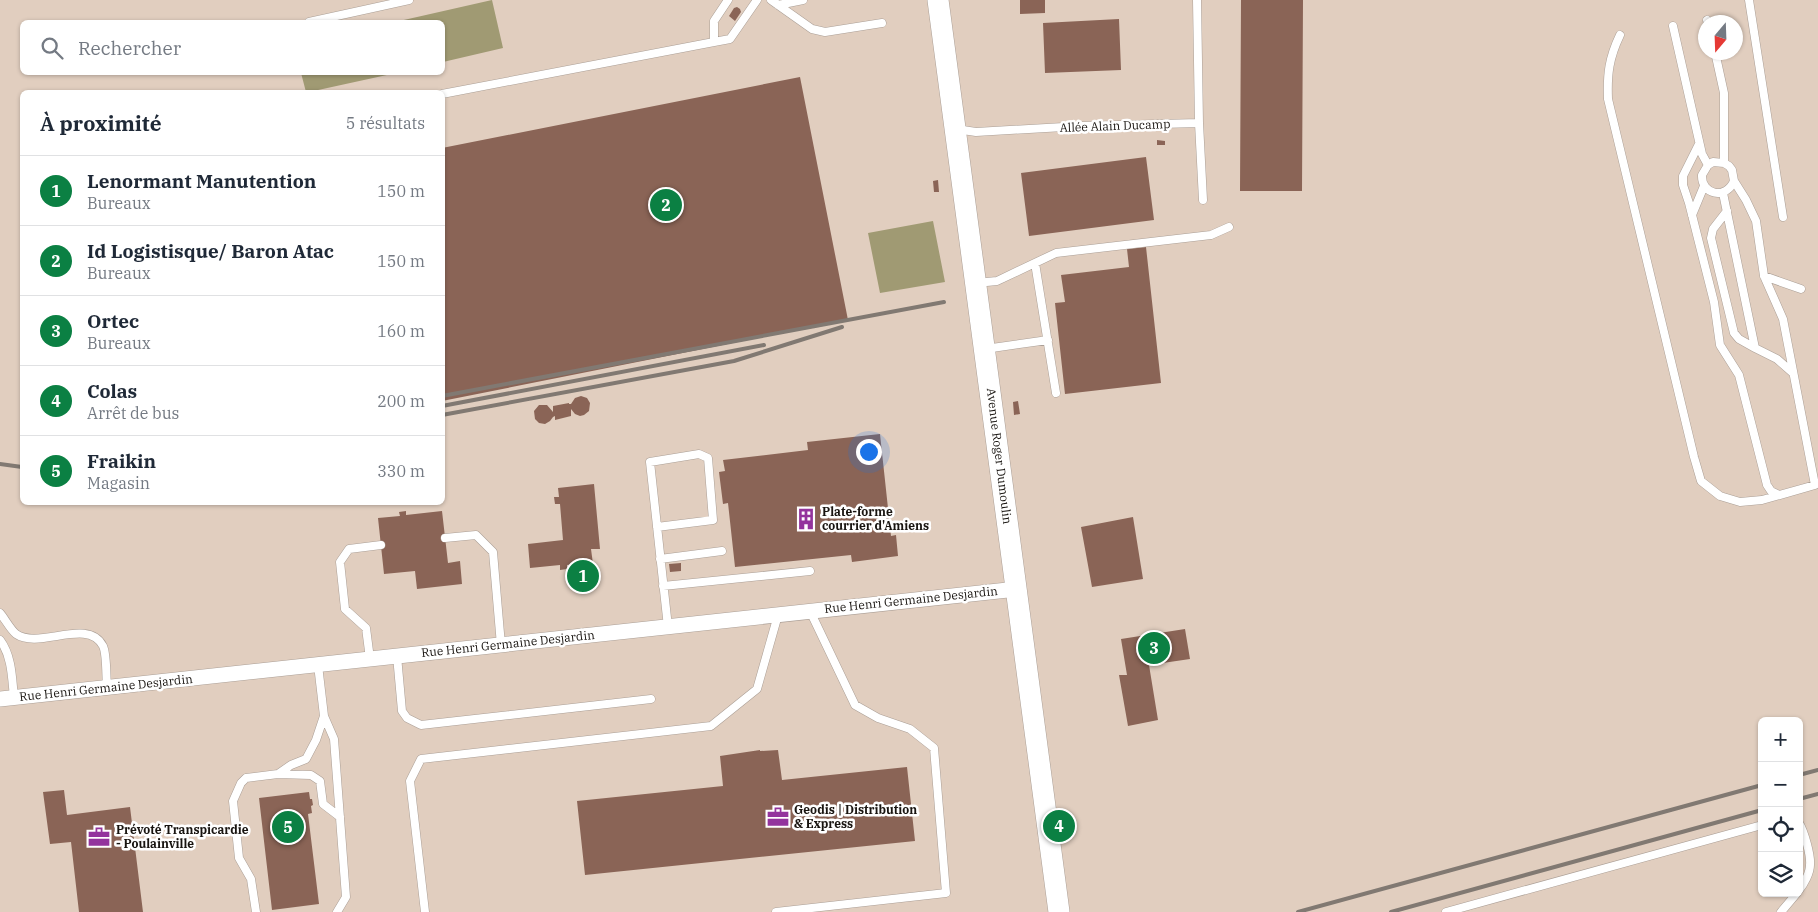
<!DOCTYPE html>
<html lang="fr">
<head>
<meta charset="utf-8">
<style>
  body { margin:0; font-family:"IBM Plex Serif",serif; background:#f6f6f7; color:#1f2937 }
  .controls { position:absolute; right:15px; bottom:15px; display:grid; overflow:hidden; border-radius:8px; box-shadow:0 1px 4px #0004 }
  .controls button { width:45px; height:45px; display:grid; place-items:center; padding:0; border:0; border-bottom:1px solid #e0e1e3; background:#fff; color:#1f2937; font:25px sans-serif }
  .compass { position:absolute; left:1698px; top:15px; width:45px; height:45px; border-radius:50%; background:#fff; box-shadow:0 1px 4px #0004; rotate:199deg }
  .you { position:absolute; left:868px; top:451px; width:18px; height:18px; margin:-12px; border:4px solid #fff; border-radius:50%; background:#1a73e8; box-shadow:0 0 0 8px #1a73e833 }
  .badge { display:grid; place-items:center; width:32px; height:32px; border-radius:50%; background:#0b8043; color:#fff; font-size:16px; font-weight:700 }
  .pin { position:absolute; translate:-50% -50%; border:2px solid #fff; box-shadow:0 1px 5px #0006 }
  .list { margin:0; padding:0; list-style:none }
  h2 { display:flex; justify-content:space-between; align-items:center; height:65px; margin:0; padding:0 20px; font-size:21px }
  h2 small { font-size:16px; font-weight:400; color:#747a83 }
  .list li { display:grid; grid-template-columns:32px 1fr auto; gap:15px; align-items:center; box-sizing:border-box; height:70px; padding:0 20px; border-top:1px solid #e0e1e3 }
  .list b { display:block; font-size:19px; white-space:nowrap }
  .list p { margin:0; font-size:16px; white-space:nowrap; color:#747a83 }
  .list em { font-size:16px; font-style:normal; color:#747a83 }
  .icon { flex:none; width:28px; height:28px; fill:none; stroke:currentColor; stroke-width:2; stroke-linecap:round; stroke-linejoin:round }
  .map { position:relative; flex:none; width:1818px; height:912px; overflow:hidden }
  .search { position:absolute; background:#fff; box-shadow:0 1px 4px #0004; left:20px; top:20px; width:425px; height:55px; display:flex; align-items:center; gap:12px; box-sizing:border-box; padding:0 18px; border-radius:8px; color:#747a83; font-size:19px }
  .panel { position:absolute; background:#fff; box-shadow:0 1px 4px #0004; left:20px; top:90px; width:425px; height:415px; border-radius:8px }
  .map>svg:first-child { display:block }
</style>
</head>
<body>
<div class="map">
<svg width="1818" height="912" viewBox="0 0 1818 912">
  <rect width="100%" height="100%" fill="#e8dcd2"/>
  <path fill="#e1cebf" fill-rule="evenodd" d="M 0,0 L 1818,0 L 1818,912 L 0,912 ZM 22,22 L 442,22 L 442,72 L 22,72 ZM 1706,22 L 1736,22 L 1736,52 L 1706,52 ZM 22,92 L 442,92 L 442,502 L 22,502 ZM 1762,721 L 1799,721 L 1799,893 L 1762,893 Z"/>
  <path fill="#a09a73" d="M 492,0 L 503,48 L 443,62 L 442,22 L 395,22 Z
    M 301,73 L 301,72 L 396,73 L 309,92 L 306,92 Z
    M 933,221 L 945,282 L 880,293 L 868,233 Z"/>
  <path fill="#8a6456" d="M 1020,0 L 1045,0 L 1045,13 L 1020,14 Z
    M 1241,0 L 1303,0 L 1302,191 L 1240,191 Z
    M 737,7 L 740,9 L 741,12 L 735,21 L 729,16 L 734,8 Z
    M 1119,19 L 1121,70 L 1045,73 L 1043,23 Z
    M 800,77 L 848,320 L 442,401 L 442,148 Z
    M 1157,140 L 1165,141 L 1165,145 L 1157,145 Z
    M 1146,157 L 1154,220 L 1029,236 L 1021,173 Z
    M 938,180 L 939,192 L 934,192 L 933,181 Z
    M 1146,247 L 1161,383 L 1065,394 L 1055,303 L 1065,302 L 1061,275 L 1129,267 L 1127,249 Z
    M 581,396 L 587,398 L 590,403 L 589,411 L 584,415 L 580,416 L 575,414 L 571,409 L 571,416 L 555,420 L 555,416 L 553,417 L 550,421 L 545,424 L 539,423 L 535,419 L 534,411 L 539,405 L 547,405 L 553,412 L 553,406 L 569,403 L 569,404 L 571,404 L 575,398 Z
    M 1018,401 L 1020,414 L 1014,415 L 1013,402 Z
    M 880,434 L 891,536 L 896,535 L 898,556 L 852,562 L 851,555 L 735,567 L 728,503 L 723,504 L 719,472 L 725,471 L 723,460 L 808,450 L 807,442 Z
    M 594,484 L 600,549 L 591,549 L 593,564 L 573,566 L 573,564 L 567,565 L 567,569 L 560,570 L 560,565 L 530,568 L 528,544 L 563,540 L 560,504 L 555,504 L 554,497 L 559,497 L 558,488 Z
    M 406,511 L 406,515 L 442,511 L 448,563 L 460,561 L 462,584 L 417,589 L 415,571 L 384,574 L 378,518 L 400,516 L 399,512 Z
    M 1133,517 L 1143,579 L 1092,587 L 1081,527 Z
    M 681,563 L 681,571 L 670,572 L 669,564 Z
    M 1185,629 L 1190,659 L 1149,665 L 1158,720 L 1128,726 L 1119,675 L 1127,675 L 1121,639 Z
    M 760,750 L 760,751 L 778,750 L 782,780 L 907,767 L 915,841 L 585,875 L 577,801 L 723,786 L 720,756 Z
    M 64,790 L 67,815 L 130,807 L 143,912 L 79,912 L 71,842 L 50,844 L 43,792 Z
    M 309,792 L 310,799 L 312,799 L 313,805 L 311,806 L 312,813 L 308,814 L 319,904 L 272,910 L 259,798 Z"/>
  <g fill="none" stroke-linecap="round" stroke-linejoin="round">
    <g stroke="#ab9f96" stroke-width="9">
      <path id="service" d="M 728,0 L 714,21 L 714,42 L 730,39 L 757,0
        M 771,0 L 812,29 L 825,32 L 882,23
        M 1197,0 L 1199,123
        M 1749,0 L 1783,217
        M 778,5 L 803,0
        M 1707,20 L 1708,22
        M 309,22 L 409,0
        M 1673,26 L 1702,154 L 1708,165
        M 1620,35 C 1609,58 1607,74 1608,99 L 1694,457 L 1701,481 L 1720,496 L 1740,502 L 1762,500 L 1815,485 L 1783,319 L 1764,276 L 1756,221 L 1746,200 L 1734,181 L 1732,170 L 1729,166 L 1724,163 L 1713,162 L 1708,165 L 1702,175 C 1701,195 1726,200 1734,181
        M 1715,52 L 1724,93 L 1724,163
        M 442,94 L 714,42
        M 956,129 L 976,132 L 1081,126 L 1199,123 L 1203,200
        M 1699,144 L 1683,176 L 1683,185 L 1689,203 L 1714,302 L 1720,345 L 1739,375 L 1767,485 L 1771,491 L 1779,495
        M 1723,193 L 1755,348 L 1777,359 L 1793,373
        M 1727,211 L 1713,229 L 1711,238 L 1734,333 L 1739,339 L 1755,348
        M 1692,215 L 1704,186
        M 1035,263 L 1056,393
        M 1764,276 L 1801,289
        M 976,283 L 997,281 L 1056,253 L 1211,235 L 1229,227
        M 985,349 L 1048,340
        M 657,527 L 713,520 L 708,458 L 699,454 L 650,462 L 668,627
        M 445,538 L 476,535 L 493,552 L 501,645
        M 660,559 L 722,551
        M 663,586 L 810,571
        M 0,613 C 5,619 10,629 16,634 C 39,650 88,617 103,646 C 107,654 106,677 107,687
        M 0,640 C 12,656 12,678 14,698
        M 397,656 L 402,711 L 407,718 L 421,725 L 651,699
        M 370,659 L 366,628 L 345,609 L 340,562 L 349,549 L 381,545
        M 318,665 L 324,716 L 334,739 L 346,897 L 337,912
        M 278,774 L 311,775 L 320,781 L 323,804 L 340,817
        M 1799,823 C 1804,831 1811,855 1810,865 C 1810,873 1804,884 1799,890
        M 256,912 L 251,879 L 239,858 L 233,801 L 241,783 L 246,778 L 278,774 L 291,765 L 306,759 L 316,740 L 324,716
        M 425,912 L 410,781 L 421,759 L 711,726 L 757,689 L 778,615
        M 776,912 L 946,893 L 934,748 L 910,729 L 878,718 L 855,705 L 810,611
        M 1446,912 L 1762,825
        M 1781,912 L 1797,893"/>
    </g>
    <g stroke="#ab9f96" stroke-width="16">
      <path id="minor" d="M 0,699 L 1017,589"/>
    </g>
    <g stroke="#ab9f96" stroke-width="22">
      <path id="secondary" d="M 938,0 L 1059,912"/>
    </g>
    <use href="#service" stroke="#fff" stroke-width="8"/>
    <use href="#minor" stroke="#fff" stroke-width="15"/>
    <use href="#secondary" stroke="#fff" stroke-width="21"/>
    <path stroke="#817972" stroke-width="4" d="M 442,396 L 944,302
      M 442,406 L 764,345
      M 442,415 L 734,361 L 842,327
      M 0,464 L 22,467
      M 1799,775 L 1818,770
      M 1799,799 L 1818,794
      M 1298,912 L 1762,785
      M 1391,912 L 1762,810"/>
  </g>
  <defs>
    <g id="building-bare" transform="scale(1.725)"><path d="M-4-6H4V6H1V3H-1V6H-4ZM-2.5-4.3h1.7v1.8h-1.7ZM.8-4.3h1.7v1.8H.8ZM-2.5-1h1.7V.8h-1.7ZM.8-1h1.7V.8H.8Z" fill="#93349d" stroke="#fff" stroke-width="2.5" paint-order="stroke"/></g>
    <g id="office-bare" transform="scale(1.725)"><path d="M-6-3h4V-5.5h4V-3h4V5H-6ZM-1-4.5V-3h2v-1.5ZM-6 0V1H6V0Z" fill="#93349d" stroke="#fff" stroke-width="2.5" paint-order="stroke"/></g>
  </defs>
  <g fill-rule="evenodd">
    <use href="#building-bare" x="806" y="519"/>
    <use href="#office-bare" x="778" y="817"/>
    <use href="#office-bare" x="99" y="837"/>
  </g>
  <g text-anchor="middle" stroke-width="5" stroke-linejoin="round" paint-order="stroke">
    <g font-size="12" fill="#181410" stroke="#fff">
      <text transform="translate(1115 126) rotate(-2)" y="4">Allée Alain Ducamp</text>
      <text transform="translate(999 456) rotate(83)" y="4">Avenue Roger Dumoulin</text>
      <text transform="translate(911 600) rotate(-6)" y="4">Rue Henri Germaine Desjardin</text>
      <text transform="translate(508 644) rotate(-6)" y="4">Rue Henri Germaine Desjardin</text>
      <text transform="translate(106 688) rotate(-6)" y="4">Rue Henri Germaine Desjardin</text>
    </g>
    <g font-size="12" font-weight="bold" fill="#181410" stroke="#fff" text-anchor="start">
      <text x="822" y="516">Plate-forme<tspan x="822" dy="14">courrier d'Amiens</tspan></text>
      <text x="794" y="814">Geodis | Distribution<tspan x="794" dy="14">&amp; Express</tspan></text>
      <text x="116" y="834">Prévoté Transpicardie<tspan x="116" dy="14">- Poulainville</tspan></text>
    </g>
  </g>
</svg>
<div class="controls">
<button>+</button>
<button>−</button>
<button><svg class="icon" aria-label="locate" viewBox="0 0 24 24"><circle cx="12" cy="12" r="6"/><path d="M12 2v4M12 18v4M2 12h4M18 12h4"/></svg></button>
<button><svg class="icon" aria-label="layers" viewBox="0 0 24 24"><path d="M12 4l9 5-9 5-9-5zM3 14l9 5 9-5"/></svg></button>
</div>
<svg class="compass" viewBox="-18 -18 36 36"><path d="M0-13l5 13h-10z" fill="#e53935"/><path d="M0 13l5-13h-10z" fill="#747a83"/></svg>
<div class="you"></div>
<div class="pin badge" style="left:583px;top:576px">1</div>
<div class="pin badge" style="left:666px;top:205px">2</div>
<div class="pin badge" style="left:1154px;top:648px">3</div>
<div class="pin badge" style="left:1059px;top:826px">4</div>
<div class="pin badge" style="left:288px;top:827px">5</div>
<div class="search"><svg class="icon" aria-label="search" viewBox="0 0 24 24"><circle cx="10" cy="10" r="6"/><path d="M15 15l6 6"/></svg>Rechercher</div>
<section class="panel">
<h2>À proximité<small>5 résultats</small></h2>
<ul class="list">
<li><span class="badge">1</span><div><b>Lenormant Manutention</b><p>Bureaux</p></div><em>150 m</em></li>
<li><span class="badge">2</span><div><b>Id Logistisque/ Baron Atac</b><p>Bureaux</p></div><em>150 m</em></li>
<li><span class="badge">3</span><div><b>Ortec</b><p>Bureaux</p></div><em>160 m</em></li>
<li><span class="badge">4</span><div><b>Colas</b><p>Arrêt de bus</p></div><em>200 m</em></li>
<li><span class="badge">5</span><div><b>Fraikin</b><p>Magasin</p></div><em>330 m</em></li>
</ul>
</section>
</div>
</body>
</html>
